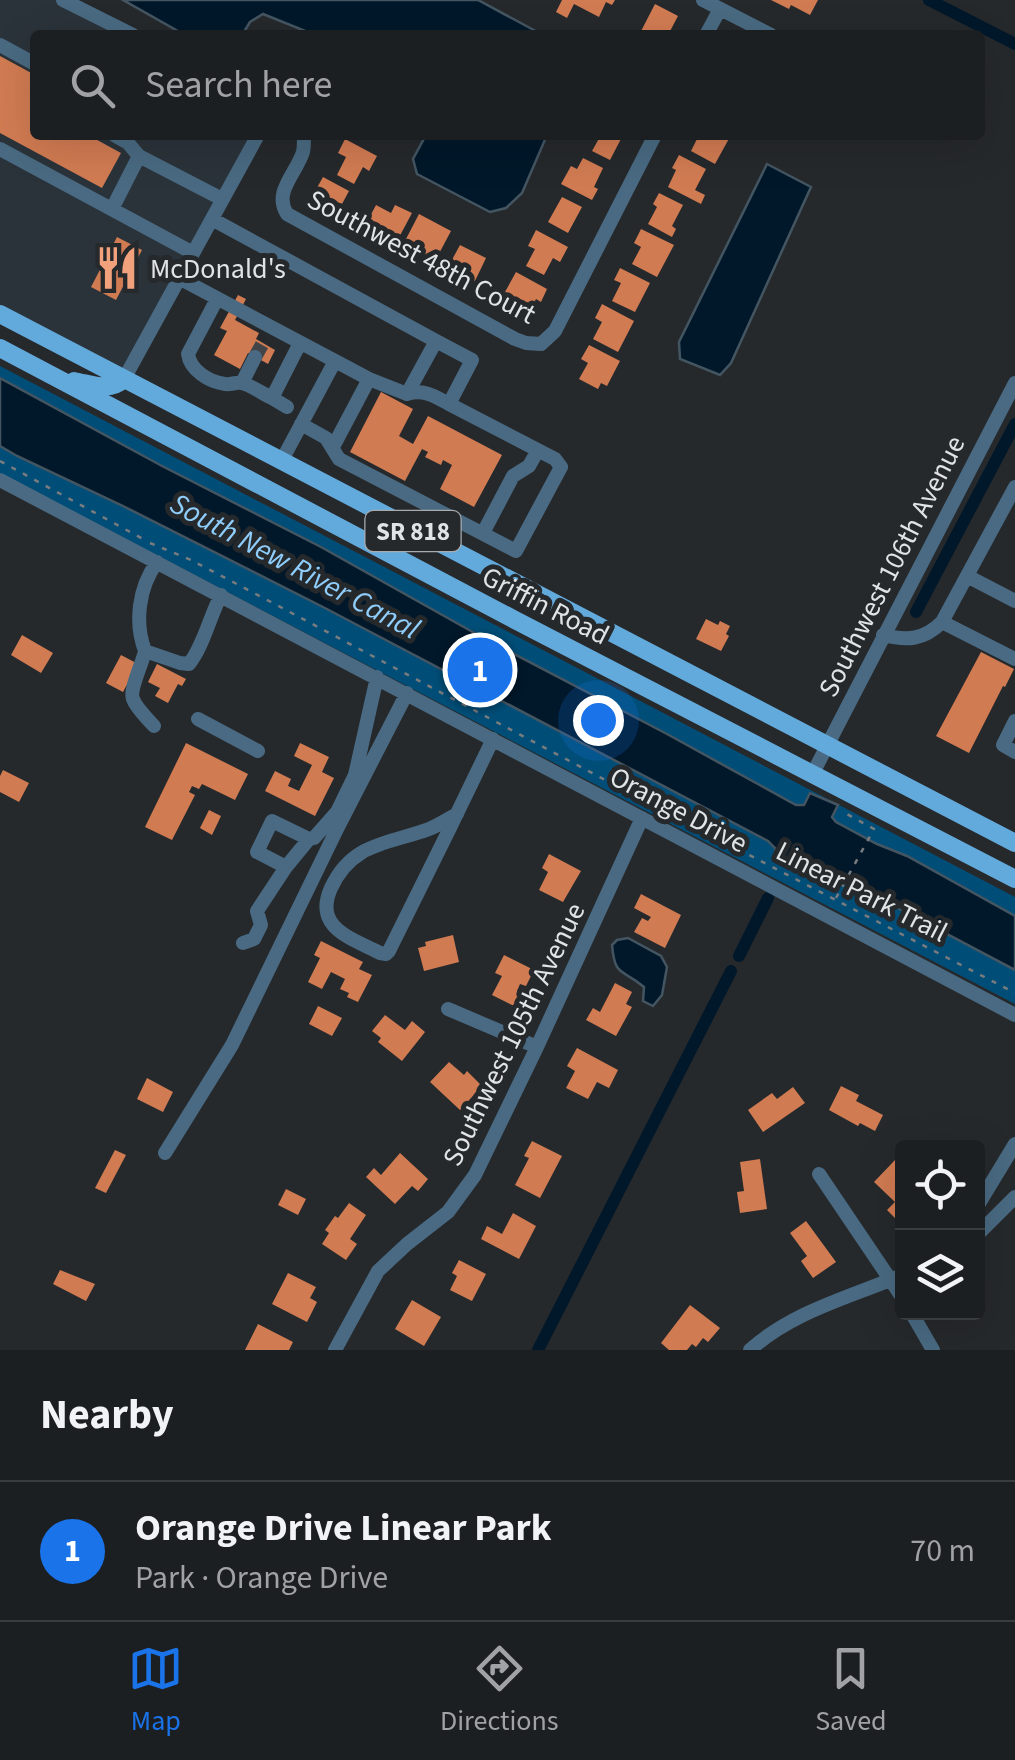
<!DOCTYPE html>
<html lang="en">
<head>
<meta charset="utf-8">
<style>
  body { margin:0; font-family:"Source Sans 3",sans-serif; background:#25272a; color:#f1f3f6 }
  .controls { position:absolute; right:30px; bottom:30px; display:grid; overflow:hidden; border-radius:10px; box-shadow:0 10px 40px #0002 }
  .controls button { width:90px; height:90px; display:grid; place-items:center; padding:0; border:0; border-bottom:2px solid #3a3d3f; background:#1c1f21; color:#f1f3f6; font:50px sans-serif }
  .you { position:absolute; left:598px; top:720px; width:35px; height:35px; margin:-25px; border:8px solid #fff; border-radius:50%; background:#1a73e8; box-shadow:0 0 0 15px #1a73e833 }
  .badge { display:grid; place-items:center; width:65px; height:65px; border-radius:50%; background:#1a73e8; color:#fff; font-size:32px; font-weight:700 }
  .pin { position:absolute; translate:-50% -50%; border:5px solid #fff; box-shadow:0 2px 10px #0006 }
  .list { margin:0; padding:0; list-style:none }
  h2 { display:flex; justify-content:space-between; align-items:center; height:130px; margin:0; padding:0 40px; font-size:42px }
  h2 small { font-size:32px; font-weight:400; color:#a0a2a5 }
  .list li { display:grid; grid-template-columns:65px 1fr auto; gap:30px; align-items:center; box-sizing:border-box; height:140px; padding:0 40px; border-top:2px solid #3a3d3f }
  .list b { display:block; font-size:38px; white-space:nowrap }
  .list p { margin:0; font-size:32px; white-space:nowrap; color:#a0a2a5 }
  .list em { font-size:32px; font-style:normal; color:#a0a2a5 }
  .icon { flex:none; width:55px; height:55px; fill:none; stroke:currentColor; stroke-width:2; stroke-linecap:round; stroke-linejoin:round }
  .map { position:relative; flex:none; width:1015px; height:1350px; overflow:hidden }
  .search { position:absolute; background:#1c1f21; box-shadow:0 10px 40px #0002; left:30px; right:30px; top:30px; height:110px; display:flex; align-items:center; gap:25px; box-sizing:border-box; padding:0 35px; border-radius:10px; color:#a0a2a5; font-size:38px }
  .sheet { height:270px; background:#1c1f21 }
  nav { display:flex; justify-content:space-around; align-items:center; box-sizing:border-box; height:140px; border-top:2px solid #3a3d3f; background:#1c1f21; font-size:28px; color:#a0a2a5 }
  nav a { display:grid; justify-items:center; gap:5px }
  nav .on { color:#1a73e8 }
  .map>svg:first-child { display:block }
</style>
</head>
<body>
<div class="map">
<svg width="1015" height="1350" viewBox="0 0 1015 1350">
  <rect width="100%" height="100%" fill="#26292c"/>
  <path fill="#2b333a" d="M 0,0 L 73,0 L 138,35 L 35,35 L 35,135 L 258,135 L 124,379 L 0,308 Z"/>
  <path fill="#004e78" d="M 0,366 L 1015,897 L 1015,1004 L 0,473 Z"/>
  <path fill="#00182a" stroke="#445562" stroke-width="2.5" d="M 123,0 L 478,0 L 543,35 L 315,35 L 263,14 L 250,22 L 242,35 L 185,35 Z
    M 426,135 L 547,135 L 522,193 L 506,208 L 490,212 L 417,174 L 413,159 Z
    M 767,164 L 811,187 L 731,363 L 720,375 L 680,359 L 679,342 Z
    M 0,378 L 162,466 L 321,547 L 478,635 L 667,734 L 796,805 L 804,805 L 810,793 L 838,805 L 832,817 L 836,822 L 877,844 L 907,856 L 1015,916 L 1015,970 L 811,862 L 798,864 L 776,853 L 775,848 L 768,841 L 323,607 L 121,505 L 17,456 L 0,446 Z
    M 628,938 L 661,956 L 667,967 L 662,995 L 653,1006 L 643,1001 L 644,987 C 622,968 615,978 612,945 L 617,940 Z"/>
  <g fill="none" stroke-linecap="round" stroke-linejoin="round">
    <path stroke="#00182a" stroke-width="12" d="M 929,0 L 1015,44
      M 916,612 L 1015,424
      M 739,956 L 768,898
      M 538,1350 L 731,971"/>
  </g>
  <path fill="#d17b52" d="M 562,0 L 615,0 L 612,5 L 606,2 L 599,17 L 574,4 L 567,18 L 556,12 Z
    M 771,0 L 818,0 L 810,15 L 791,5 L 789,9 Z
    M 655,4 L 678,16 L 668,35 L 639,35 Z
    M 0,56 L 35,75 L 35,135 L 88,135 L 121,153 L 102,188 L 0,133 Z
    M 601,135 L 623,135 L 610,160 L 592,151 Z
    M 699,135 L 731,135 L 715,164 L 691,151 Z
    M 345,139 L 377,156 L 369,171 L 363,167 L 354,184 L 337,175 L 346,157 L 338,153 Z
    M 679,155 L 706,169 L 695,190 L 705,195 L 701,204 L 668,187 L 676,170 L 672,168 Z
    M 583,158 L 603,168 L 594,187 L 598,189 L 592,200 L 561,184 L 571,166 L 577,169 Z
    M 323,177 L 349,191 L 342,204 L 335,201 L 328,213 L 309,202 Z
    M 659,193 L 683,205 L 672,226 L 676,229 L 672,237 L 648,224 L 657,207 L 653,204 Z
    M 562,197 L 582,207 L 568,233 L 548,222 Z
    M 376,205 L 391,213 L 395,205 L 412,213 L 396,243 L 384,237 L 387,232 L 367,222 Z
    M 419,214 L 451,231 L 434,263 L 419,255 L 423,248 L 406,239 Z
    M 641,229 L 674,245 L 657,277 L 632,264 L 641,247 L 634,243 Z
    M 536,230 L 568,247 L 560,262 L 553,258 L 544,275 L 526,266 L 535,249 L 528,246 Z
    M 117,237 L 142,250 L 116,300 L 91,287 Z
    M 460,245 L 486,258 L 474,283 L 447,269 Z
    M 620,268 L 650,283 L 635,312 L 612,301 L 621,283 L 614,280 Z
    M 516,272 L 547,289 L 541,302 L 536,299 L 526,317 L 507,307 L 512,296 L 505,292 Z
    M 238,295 L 246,299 L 235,320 L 259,333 L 256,339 L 275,350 L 268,364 L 248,353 L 240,369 L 214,355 L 227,331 L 220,328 Z
    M 602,304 L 634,321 L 618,352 L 593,339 L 602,322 L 595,318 Z
    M 589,345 L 620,361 L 607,386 L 601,383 L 598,389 L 579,379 L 588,363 L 581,359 Z
    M 381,392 L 413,409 L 399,436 L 413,444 L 428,416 L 502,455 L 474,507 L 440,489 L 452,465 L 443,460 L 441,465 L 425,457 L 428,452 L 422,449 L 405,481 L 350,452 Z
    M 706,619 L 718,625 L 720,621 L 730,626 L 726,634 L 729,636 L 721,651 L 696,639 Z
    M 22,635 L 53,653 L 41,673 L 11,655 Z
    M 981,652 L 1014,669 L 1005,687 L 1003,686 L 969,753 L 936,736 Z
    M 121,655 L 138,664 L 123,692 L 106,683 Z
    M 157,664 L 186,679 L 182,686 L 178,684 L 168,703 L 155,696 L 160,688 L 148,682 Z
    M 186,743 L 248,774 L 235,800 L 202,784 L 199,789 L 192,786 L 189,792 L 195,795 L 172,840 L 145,827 Z
    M 300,743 L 329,757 L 322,772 L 334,778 L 315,816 L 265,791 L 275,771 L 291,779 L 288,786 L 299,791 L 312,765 L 294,756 Z
    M 3,770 L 29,783 L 19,802 L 0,792 L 0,776 Z
    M 209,810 L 221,816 L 212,835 L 200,828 Z
    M 549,854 L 581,871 L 563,902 L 539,890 L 548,872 L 542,868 Z
    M 641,894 L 681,915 L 665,948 L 634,932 L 642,918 L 648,921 L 651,917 L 634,908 Z
    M 453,935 L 459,962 L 424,971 L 418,948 L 426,946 L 425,942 Z
    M 321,941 L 363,962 L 359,969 L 372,975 L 358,1002 L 347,997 L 349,993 L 340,989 L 345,979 L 331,972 L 322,989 L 308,982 L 320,958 L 314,955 Z
    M 504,955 L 534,970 L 526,986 L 520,984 L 517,991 L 523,994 L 516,1007 L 492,995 L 502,976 L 495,973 Z
    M 615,983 L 632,992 L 626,1004 L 632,1007 L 616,1036 L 586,1020 L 593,1008 L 600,1012 Z
    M 318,1006 L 342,1018 L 332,1036 L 309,1024 Z
    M 385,1015 L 405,1030 L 412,1021 L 425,1032 L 402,1061 L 378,1042 L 381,1038 L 372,1031 Z
    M 577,1048 L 618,1070 L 609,1088 L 597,1082 L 588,1099 L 566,1088 L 575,1071 L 567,1066 Z
    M 449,1062 L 464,1075 L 467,1071 L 482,1086 L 460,1110 L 430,1082 Z
    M 147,1078 L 173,1092 L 163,1112 L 137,1099 Z
    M 841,1086 L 859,1095 L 856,1101 L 883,1115 L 875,1131 L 860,1123 L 858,1126 L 829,1110 Z
    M 793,1087 L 805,1103 L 763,1132 L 748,1110 L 772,1093 L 777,1099 Z
    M 532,1141 L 562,1156 L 540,1198 L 515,1185 L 529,1158 L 524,1156 Z
    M 115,1150 L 126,1155 L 106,1193 L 95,1188 Z
    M 400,1153 L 428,1179 L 418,1191 L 412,1186 L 395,1204 L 366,1177 L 374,1168 L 381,1175 Z
    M 760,1159 L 767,1209 L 740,1213 L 737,1192 L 744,1191 L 740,1162 Z
    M 895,1160 L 902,1167 L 902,1225 L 887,1210 L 895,1202 L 874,1182 Z
    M 286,1189 L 306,1199 L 298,1215 L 278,1205 Z
    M 349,1203 L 366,1215 L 350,1239 L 357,1244 L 346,1260 L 322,1244 L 329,1233 L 325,1230 L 335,1216 L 338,1218 Z
    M 513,1213 L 536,1226 L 519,1259 L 481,1239 L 487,1226 L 502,1234 Z
    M 806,1221 L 836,1262 L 813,1278 L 801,1261 L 807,1256 L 790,1233 Z
    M 459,1260 L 486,1274 L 472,1301 L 450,1290 L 457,1276 L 452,1273 Z
    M 60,1270 L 95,1284 L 86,1301 L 53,1284 Z
    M 288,1273 L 316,1287 L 310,1298 L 317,1302 L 307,1322 L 272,1304 Z
    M 412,1300 L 441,1317 L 424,1346 L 395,1329 Z
    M 690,1305 L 720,1328 L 708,1342 L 703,1338 L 696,1347 L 692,1344 L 687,1350 L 669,1350 L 661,1343 Z
    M 258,1324 L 293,1342 L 289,1350 L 245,1350 Z"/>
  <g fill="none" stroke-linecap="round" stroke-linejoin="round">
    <path stroke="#424548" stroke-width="14" stroke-dasharray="14 7" stroke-linecap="butt" d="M 255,357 L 263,343"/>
    <path stroke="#797c7f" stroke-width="2.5" stroke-dasharray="5 8" stroke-linecap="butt" d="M 0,461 L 143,539
      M 150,543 L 191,560 L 271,602 L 624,790 L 1015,993
      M 836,898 L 874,829 L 845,813 L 848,809"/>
    <path stroke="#496a82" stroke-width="14" d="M 63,0 L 133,35
      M 703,0 L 771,35
      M 706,35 L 720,9
      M 0,45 L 35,64
      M 114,135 L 128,143 L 139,156
      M 304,135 C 304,139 304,148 303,152 C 296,174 273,192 287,214 L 515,339 L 526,343 L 541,344
      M 0,149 L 193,253
      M 112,209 L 139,156 L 222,199
      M 179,278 L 369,379 L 407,394 L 436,341 L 212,219
      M 217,299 L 188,354 C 190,370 209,382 225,384 C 230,385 236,382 241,383 C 251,385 263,394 272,398 L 300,343
      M 541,344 L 555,331 L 655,135
      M 124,379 L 258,135
      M 242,383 L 255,357
      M 407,394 C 424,389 434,396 449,404 L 472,360 L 436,341
      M 272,398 L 287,407
      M 301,424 L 326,438 L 339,459 L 516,551 L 561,467 L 555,459 L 449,404
      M 333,447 L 369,379
      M 281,462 L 335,361
      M 0,480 L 1015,1015
      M 483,533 L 513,476 L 529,466 L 538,450
      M 967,576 L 1015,601
      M 942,622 L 1015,659
      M 883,635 C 907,641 924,640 942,622 L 1015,487
      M 145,651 C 134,622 139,587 157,562
      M 198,719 L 258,751
      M 1015,721 L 1003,745 L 1015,752
      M 154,726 C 147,718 136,708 133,699 C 129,690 143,662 145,651 L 180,663 L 189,664 C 203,647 210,616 221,595
      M 813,773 L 1015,383
      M 457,814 C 448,819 439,825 429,829 C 389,844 352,842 331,888 C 313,928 351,938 380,953 L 386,954 L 389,951 L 449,830 L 493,739
      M 309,839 L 286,867 L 257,852 L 272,821 L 309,839 L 314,838 L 337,812 L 355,775 L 377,677
      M 243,943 L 254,939 L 261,925 L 257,911 L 286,867
      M 448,1009 L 537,1047
      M 165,1153 L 232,1045 L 338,827 L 407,693
      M 819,1174 L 902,1297
      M 978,1205 L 1015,1144
      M 978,1234 L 1015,1197
      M 911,1312 L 933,1350
      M 335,1350 L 378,1271 L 407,1244 L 448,1212 L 475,1175 L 537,1047 L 642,818
      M 750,1350 C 793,1311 851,1297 902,1275"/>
    <path stroke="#63aadc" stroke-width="18" d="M 0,314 L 1015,843
      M 0,348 L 515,620 L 1015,879
      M 74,381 C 91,384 109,393 124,379"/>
  </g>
  <defs>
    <g id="restaurant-bare" transform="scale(3.45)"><path d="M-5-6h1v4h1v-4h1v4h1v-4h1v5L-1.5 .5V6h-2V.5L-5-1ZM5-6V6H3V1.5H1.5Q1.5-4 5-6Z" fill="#f1a17c" stroke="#26292c" stroke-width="2.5" paint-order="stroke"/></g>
  </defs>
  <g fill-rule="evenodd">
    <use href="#restaurant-bare" x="117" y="268"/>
  </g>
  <g text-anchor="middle" stroke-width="10" stroke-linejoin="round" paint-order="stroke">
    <rect fill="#26292c" stroke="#a9acae" stroke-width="2.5" x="365.5" y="511" width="95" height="40" rx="8"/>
    <g font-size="25" font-weight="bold" fill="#e1e4e5">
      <text x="413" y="540">SR 818</text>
    </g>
    <g font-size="28" fill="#e1e4e5" stroke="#26292c">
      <text transform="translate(422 256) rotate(28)" y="10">Southwest 48th Court</text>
      <text transform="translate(891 566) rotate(-63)" y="10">Southwest 106th Avenue</text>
      <text transform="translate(546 605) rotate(27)" y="10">Griffin Road</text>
      <text transform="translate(679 809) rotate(28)" y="10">Orange Drive</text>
      <text transform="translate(862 891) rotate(27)" y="10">Linear Park Trail</text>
      <text transform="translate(513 1034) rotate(-64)" y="10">Southwest 105th Avenue</text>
    </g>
    <g font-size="28" fill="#e1e4e5" stroke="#26292c" text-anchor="start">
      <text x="150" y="278">McDonald's</text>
    </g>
    <g font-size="30" font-style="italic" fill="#8fcdfb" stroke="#26292c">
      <text transform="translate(295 566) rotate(28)" y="10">South New River Canal</text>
    </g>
  </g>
</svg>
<div class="controls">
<button><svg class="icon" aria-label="locate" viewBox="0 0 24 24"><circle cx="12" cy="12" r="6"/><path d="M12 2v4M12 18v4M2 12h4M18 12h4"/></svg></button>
<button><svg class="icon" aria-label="layers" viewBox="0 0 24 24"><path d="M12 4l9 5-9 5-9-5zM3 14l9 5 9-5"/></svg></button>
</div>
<div class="you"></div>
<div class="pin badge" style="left:480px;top:670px">1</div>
<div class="search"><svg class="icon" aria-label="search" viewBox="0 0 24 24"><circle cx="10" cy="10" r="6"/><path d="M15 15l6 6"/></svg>Search here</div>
</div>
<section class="sheet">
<h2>Nearby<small></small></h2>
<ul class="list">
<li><span class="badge">1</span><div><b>Orange Drive Linear Park</b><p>Park · Orange Drive</p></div><em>70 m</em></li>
</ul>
</section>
<nav>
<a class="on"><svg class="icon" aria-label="map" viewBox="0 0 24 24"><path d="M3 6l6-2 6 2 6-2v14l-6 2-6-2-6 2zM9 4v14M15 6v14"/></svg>Map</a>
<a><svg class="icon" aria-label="directions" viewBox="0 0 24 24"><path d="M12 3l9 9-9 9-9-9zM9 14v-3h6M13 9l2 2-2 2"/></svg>Directions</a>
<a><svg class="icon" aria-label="saved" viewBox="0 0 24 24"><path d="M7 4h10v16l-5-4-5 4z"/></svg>Saved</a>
</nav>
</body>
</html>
